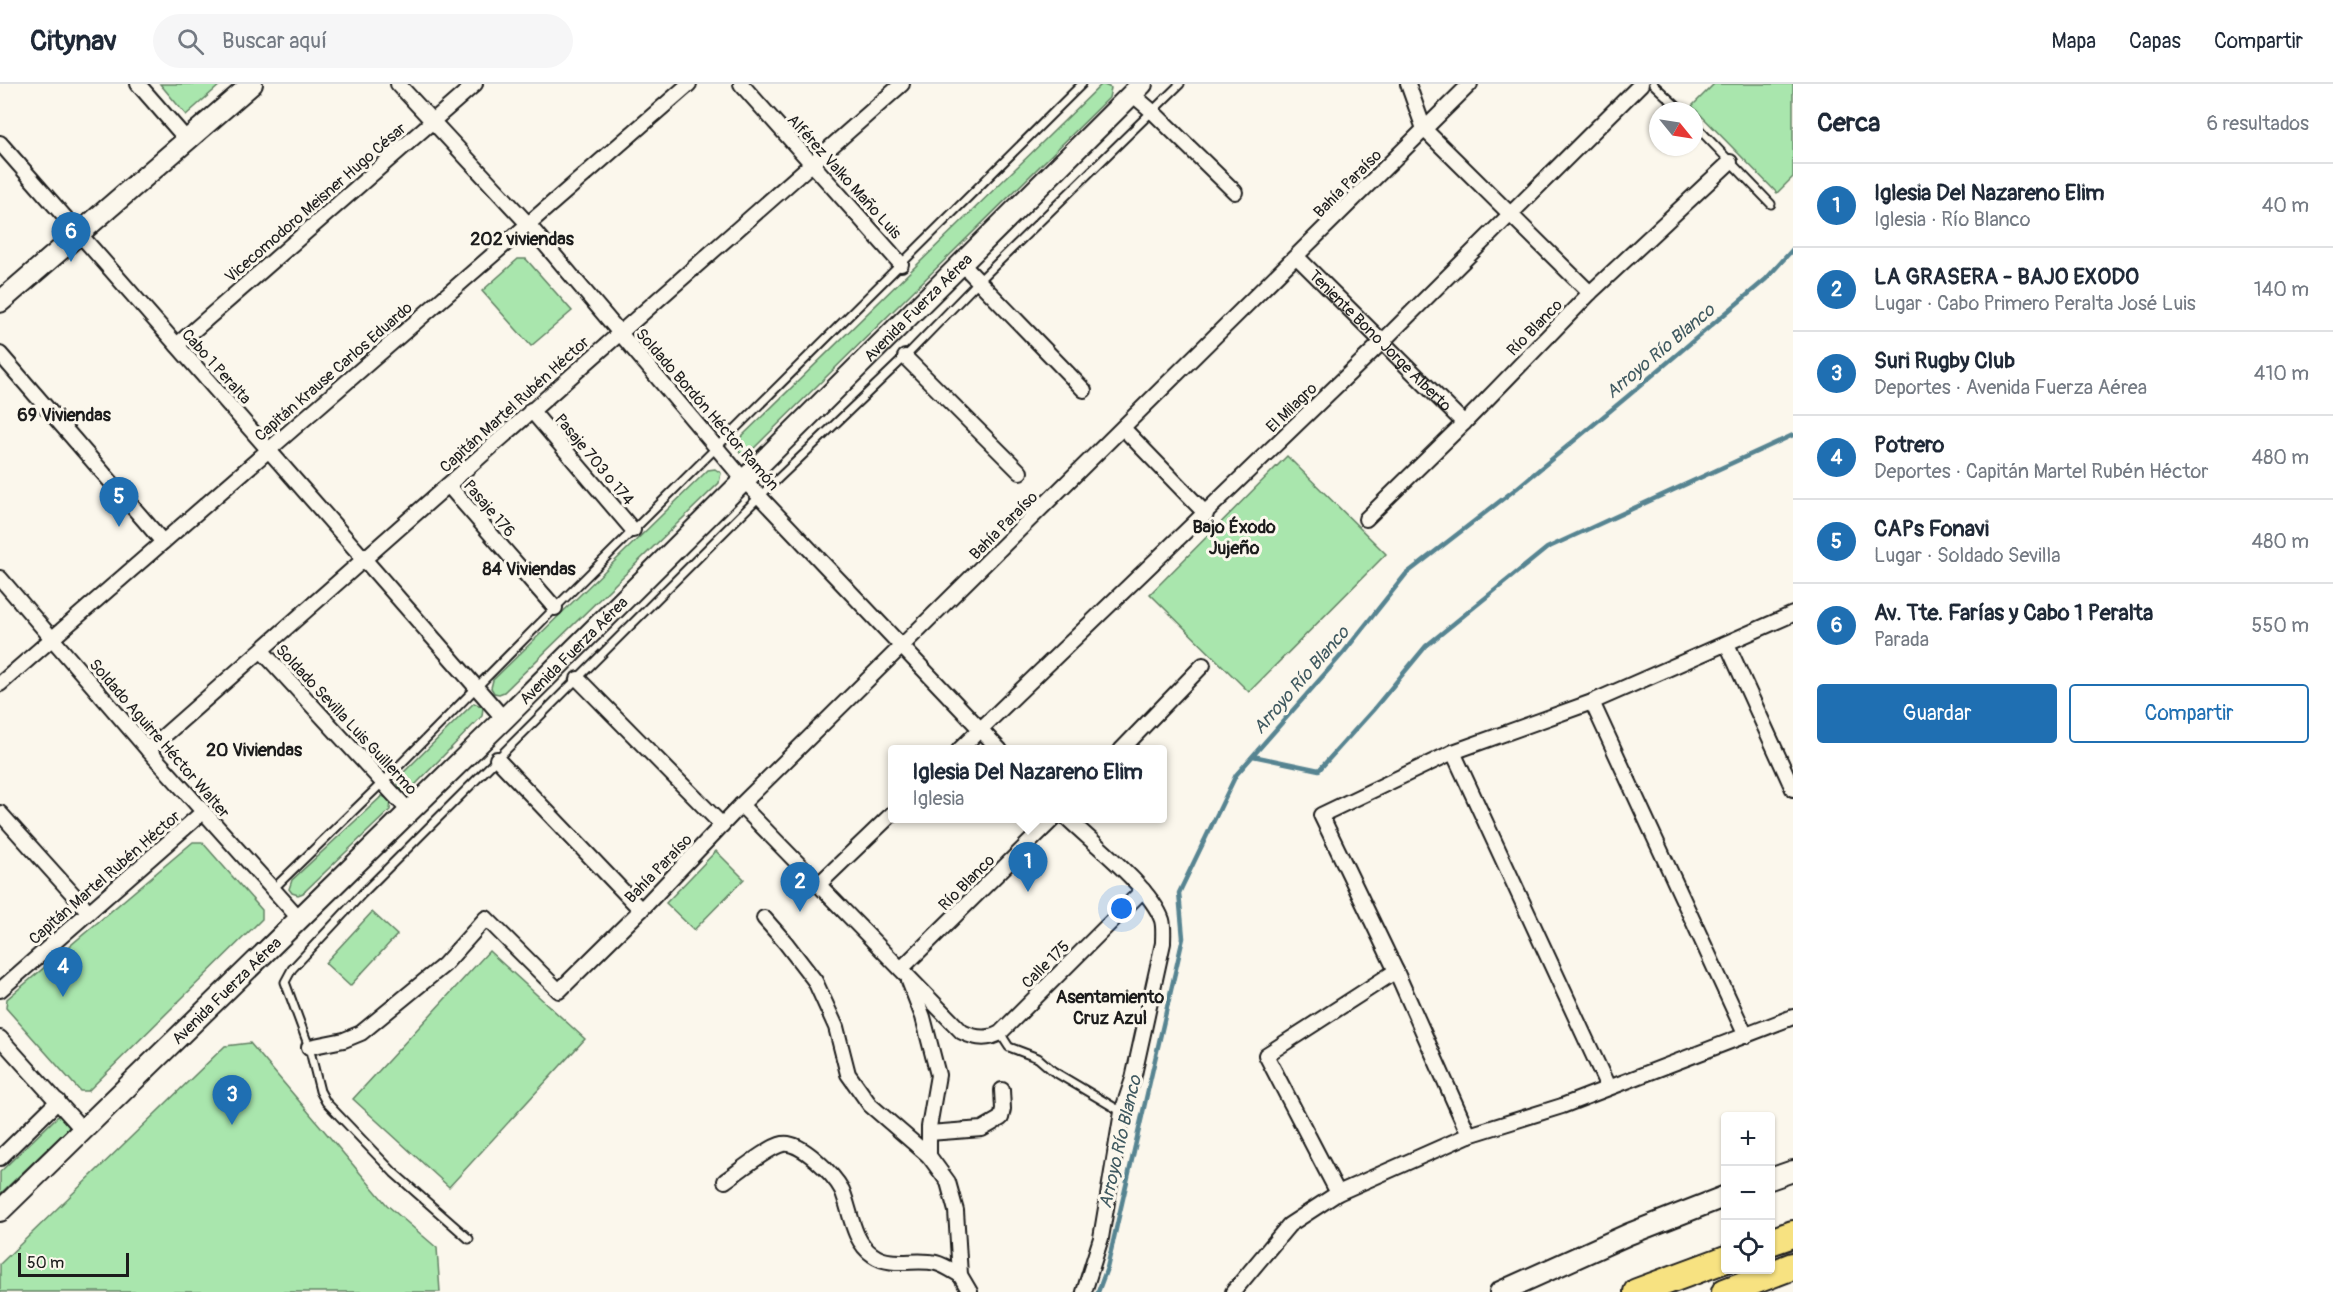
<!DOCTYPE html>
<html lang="es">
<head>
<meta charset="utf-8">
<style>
  body { margin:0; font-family:Pangolin,sans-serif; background:#f6f6f7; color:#1f2937 }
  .controls { position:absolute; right:18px; bottom:18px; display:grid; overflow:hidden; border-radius:6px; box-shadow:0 2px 4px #0004 }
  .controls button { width:54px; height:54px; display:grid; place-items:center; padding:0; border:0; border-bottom:2px solid #e0e1e3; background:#fff; color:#1f2937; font:30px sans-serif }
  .compass { position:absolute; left:1649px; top:18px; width:54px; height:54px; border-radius:50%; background:#fff; box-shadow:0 2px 4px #0004; rotate:120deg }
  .scale { position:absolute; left:18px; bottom:15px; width:111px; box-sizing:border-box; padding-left:6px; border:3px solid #1c1c1c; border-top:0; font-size:16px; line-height:21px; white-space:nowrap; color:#1c1c1c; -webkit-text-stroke:4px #fbf7ec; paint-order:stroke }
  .you { position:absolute; left:1122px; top:825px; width:21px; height:21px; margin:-15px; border:4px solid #fff; border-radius:50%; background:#1a73e8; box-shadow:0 0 0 9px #1a73e833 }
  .badge { display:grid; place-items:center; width:39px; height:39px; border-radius:50%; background:#1f6fb2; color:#fff; font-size:20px; font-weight:700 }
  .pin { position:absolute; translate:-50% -50px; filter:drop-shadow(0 2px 3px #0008) }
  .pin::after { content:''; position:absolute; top:32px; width:21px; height:18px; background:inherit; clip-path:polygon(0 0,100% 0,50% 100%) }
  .popup { position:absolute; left:888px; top:661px; width:279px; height:78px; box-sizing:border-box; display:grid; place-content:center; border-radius:6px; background:#fff; filter:drop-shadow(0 2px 4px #0005); font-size:20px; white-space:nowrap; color:#747a83 }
  .popup b { font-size:22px; color:#1f2937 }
  .popup::after { content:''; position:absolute; left:50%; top:100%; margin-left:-12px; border:12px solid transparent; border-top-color:#fff }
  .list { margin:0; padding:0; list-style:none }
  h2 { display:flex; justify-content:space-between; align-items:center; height:78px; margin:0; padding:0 24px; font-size:26px }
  h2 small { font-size:20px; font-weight:400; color:#747a83 }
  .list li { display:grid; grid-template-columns:39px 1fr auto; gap:18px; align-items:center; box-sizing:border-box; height:84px; padding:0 24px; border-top:2px solid #e0e1e3 }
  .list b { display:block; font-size:22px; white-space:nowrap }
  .list p { margin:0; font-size:20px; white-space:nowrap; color:#747a83 }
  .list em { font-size:20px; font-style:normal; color:#747a83 }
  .actions { display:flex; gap:12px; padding:18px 24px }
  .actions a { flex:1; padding:14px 0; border:2px solid #1f6fb2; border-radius:6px; text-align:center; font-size:21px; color:#1f6fb2 }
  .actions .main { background:#1f6fb2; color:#fff }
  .icon { flex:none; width:33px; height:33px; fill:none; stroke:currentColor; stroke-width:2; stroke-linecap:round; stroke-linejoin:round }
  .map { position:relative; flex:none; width:1793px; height:1208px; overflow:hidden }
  header { display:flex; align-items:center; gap:36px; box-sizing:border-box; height:84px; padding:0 30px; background:#fff; border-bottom:2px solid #e0e1e3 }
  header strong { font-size:28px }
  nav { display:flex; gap:33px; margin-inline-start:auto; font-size:21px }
  .search { width:420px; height:54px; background:#f6f6f7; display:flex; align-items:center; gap:15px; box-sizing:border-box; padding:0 21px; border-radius:33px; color:#747a83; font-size:22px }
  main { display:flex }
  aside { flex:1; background:#fff }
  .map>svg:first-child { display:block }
</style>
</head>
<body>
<header>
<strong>Citynav</strong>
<div class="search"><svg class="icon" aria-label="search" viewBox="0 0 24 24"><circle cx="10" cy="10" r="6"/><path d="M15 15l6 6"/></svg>Buscar aquí</div>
<nav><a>Mapa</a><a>Capas</a><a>Compartir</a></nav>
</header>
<main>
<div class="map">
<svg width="1793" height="1208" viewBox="0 0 1793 1208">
  <rect width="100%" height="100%" fill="#fbf7ec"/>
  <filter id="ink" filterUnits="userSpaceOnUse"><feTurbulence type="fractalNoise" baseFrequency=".0167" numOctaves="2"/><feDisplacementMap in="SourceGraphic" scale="12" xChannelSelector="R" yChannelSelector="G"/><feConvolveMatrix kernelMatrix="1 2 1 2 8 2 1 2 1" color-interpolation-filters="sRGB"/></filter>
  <g filter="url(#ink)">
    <path fill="#a9e6ad" stroke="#628164" stroke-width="1.5" d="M 160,0 L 221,0 L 186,31 Z
      M 1102,0 L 1111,4 L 1109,14 L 750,368 L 745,370 L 740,369 L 736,361 L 739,355 Z
      M 1714,0 L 1793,0 L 1793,93 L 1777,109 L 1692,22 Z
      M 518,175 L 526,175 L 572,227 L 531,262 L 482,207 Z
      M 1287,372 L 1386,470 L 1249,608 L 1150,510 Z
      M 715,385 L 721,389 L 719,399 L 504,608 L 499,610 L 494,609 L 491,604 L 493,596 L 708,386 Z
      M 474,619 L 483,623 L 482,632 L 411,705 L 406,707 L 401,706 L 397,698 L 400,692 Z
      M 382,712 L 391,716 L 390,726 L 303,809 L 298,811 L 292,809 L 289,805 L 292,796 Z
      M 193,758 L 202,758 L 262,826 L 262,835 L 88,1007 L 80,1007 L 6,924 L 7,915 Z
      M 716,767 L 744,795 L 694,846 L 666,819 Z
      M 372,828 L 397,851 L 350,902 L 325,879 Z
      M 489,867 L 585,955 L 449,1103 L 353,1015 Z
      M 250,959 L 387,1121 L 437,1164 L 440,1208 L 0,1208 L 0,1180 L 225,962 Z
      M 63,1031 L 70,1039 L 68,1045 L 0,1110 L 0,1088 L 57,1033 Z"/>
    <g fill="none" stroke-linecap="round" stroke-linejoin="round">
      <path stroke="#578491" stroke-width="4.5" d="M 1253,672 L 1319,686 L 1373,626 L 1426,562 L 1547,464 L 1793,351
        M 1098,1208 L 1107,1184 L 1183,854 L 1179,809 L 1236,691 L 1344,568 L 1406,490 L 1517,404 L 1628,312 L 1766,195 L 1793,165"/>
      <g stroke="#1c1c1c" stroke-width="11">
        <path id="lane" d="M 1653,0 L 1682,27
          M 1694,40 L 1771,120
          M 273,805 L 382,699 L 555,524 L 1082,0
          M 1000,949 L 1009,963 L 1038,974 L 1053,987 L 1122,1028
          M 469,1155 L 394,1089 L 326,1018 L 320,1007 L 309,963 L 285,898 L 292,885 L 362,810 L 760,412 L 905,273 L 978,198 L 1180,0"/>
      </g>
      <g stroke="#1c1c1c" stroke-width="18">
        <g id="street">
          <path d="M 138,0 L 187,56"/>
          <path d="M 398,0 L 528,140 L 743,395 L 1000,666"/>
          <path d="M 741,0 L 901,180"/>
          <path d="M 1408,0 L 1424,45 L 1590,209"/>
          <path d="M 1132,10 L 1153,28 L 1235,108"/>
          <path d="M 0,59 L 504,635"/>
          <path id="s1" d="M 1297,173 L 1464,339"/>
          <path d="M 961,179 L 1084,306"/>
          <path d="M 177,261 L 475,0"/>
          <path d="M 0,270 L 163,458"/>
          <path d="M 905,273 L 1020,388"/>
          <path d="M 531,326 L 633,446"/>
          <path d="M 1123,344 L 1206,430"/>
          <path d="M 448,401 L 555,524"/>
          <path d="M 1366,435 L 1464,339 L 1590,209 L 1730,78"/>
          <path d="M 0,494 L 148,666 L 298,833"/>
          <path d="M 1727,560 L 1793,705"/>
          <path d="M 262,567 L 408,726"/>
          <path d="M 578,595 L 722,741"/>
          <path d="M 0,600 L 689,0"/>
          <path d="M 1592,618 L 1746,952"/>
          <path d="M 148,666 L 902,0"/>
          <path d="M 959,666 L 1382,258 L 1641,0"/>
          <path d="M 1121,666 L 1203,581"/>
          <path d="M 1453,668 L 1608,1003"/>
          <path d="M 497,675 L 641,826"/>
          <path d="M 741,721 L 962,948 C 974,954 988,956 1000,949 L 1143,806"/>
          <path d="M 0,729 L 89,828"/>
          <path d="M 1067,734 C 1093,759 1151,804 1162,836 C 1164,843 1163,851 1163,859 L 1133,995 L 1122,1028 L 1101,1154 L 1084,1208"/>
          <path d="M 819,800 L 893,729"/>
          <path d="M 764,834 L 785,858 L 815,897 L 836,943 L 848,990 L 870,1021 L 929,1072 L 948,1098 L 956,1127 L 960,1191 L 970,1208"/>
          <path d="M 901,885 L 1054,734"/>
          <path d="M 909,897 L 923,933 L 938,991 L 929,1043 L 929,1072"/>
          <path d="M 0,906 L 203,728"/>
          <path d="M 0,954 L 83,1046"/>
          <path d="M 309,963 L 344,956 L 361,949 L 444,881 L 486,834 L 559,907 L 641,826 L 741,721 L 1470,0"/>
          <path d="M 929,1049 L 982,1045 L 1001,1034 L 1003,1025 L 1002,1006"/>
          <path d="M 1469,1051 L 1396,887 L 1321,731 L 1453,668 L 1592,618 L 1793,530"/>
          <path d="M 0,1074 L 58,1017"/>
          <path d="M 725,1097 C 738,1088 770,1062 783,1060 C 801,1057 834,1091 842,1106 C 851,1127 852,1157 873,1171 C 891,1184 916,1174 936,1179 C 944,1181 953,1187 960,1191"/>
          <path d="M 1338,1109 L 1266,971 L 1396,887"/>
          <path d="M 1233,1208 L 1289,1141 L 1338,1109 L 1469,1051 L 1562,1022 L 1793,933"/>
        </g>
      </g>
      <g stroke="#1c1c1c" stroke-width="24">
        <g id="secondary">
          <path d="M 0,218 L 252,0"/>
          <path d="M 1770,1095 L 1793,1087"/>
          <path id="s2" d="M 0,1127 L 504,635 L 1142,0"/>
          <path d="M 1500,1208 L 1629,1150 L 1726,1112"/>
        </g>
      </g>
      <g stroke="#1c1c1c" stroke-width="30">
        <path id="highway" d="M 1770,1158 L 1793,1150
          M 1637,1208 L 1726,1175
          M 1725,1208 L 1793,1182"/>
      </g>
      <use href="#lane" stroke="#fbf7ec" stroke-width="7"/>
      <use href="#street" stroke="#fbf7ec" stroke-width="14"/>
      <use href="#secondary" stroke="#fbf7ec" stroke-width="20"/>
      <use href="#highway" stroke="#f7e281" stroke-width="26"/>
    </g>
  </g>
  <g text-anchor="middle" stroke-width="6" stroke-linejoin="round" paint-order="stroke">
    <g font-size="16" fill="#1c1c1c" stroke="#fbf7ec">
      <text transform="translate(845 92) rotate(48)" y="6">Alférez Valko Maño Luis</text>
      <text transform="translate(1347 99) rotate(-45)" y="6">Bahía Paraíso</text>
      <text transform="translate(315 118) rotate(-41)" y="6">Vicecomodoro Meisner Hugo César</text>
      <text dy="6" stroke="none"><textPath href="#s2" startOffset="1288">Avenida Fuerza Aérea</textPath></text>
      <text transform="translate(1534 243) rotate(-46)" y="6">Río Blanco</text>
      <text dy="6" stroke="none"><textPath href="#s1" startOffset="118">Teniente Bono Jorge Alberto</textPath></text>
      <text transform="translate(217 282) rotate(48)" y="6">Cabo 1 Peralta</text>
      <text transform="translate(333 287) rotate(-41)" y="6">Capitán Krause Carlos Eduardo</text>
      <text transform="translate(514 320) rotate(-42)" y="6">Capitán Martel Rubén Héctor</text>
      <text transform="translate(1291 323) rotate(-44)" y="6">El Milagro</text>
      <text transform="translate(708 325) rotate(49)" y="6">Soldado Bordón Héctor Ramón</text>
      <text transform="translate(595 375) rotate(50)" y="6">Pasaje 703 o 174</text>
      <text transform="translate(490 424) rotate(49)" y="6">Pasaje 176</text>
      <text transform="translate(1003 441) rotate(-45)" y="6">Bahía Paraíso</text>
      <text dy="6" stroke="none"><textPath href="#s2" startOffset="802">Avenida Fuerza Aérea</textPath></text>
      <text transform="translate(347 635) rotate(47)" y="6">Soldado Sevilla Luis Guillermo</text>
      <text transform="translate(160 654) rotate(49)" y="6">Soldado Aguirre Héctor Walter</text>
      <text transform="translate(658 784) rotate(-46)" y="6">Bahía Paraíso</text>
      <text transform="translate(104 793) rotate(-41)" y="6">Capitán Martel Rubén Héctor</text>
      <text transform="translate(966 798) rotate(-45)" y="6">Río Blanco</text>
      <text transform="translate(1045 880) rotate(-45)" y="6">Calle 175</text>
      <text dy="6" stroke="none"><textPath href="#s2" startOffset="316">Avenida Fuerza Aérea</textPath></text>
    </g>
    <g font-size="18" font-weight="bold" fill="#1c1c1c" stroke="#fbf7ec">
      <text x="522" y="161">202 viviendas</text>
      <text x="64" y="337">69 Viviendas</text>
      <text x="1234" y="449">Bajo Éxodo<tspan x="1234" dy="21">Jujeño</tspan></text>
      <text x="529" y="491">84 Viviendas</text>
      <text x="254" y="672">20 Viviendas</text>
      <text x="1110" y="919">Asentamiento<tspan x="1110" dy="21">Cruz Azul</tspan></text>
    </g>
    <g font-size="18" font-style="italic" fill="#3f5960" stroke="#fbf7ec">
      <text transform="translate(1660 267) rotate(-40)" y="6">Arroyo Río Blanco</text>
      <text transform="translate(1301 596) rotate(-49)" y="6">Arroyo Río Blanco</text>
      <text transform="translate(1120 1058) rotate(-77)" y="6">Arroyo Río Blanco</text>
    </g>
  </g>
</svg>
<div class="controls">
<button>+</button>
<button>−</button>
<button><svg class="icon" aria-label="locate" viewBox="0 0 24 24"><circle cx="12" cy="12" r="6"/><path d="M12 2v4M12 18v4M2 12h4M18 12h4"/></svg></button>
</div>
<svg class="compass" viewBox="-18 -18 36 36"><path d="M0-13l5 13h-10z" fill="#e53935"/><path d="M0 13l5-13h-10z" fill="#747a83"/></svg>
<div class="scale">50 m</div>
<div class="you"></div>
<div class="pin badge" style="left:1028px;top:808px">1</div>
<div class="popup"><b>Iglesia Del Nazareno Elim</b>Iglesia</div>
<div class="pin badge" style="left:800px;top:828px">2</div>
<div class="pin badge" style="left:232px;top:1041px">3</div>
<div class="pin badge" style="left:63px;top:913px">4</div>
<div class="pin badge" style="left:119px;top:443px">5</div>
<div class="pin badge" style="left:71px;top:178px">6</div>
</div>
<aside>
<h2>Cerca<small>6 resultados</small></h2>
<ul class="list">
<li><span class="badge">1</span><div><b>Iglesia Del Nazareno Elim</b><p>Iglesia · Río Blanco</p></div><em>40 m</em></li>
<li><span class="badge">2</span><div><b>LA GRASERA - BAJO EXODO</b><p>Lugar · Cabo Primero Peralta José Luis</p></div><em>140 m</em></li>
<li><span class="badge">3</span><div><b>Suri Rugby Club</b><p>Deportes · Avenida Fuerza Aérea</p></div><em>410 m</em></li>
<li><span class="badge">4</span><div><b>Potrero</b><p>Deportes · Capitán Martel Rubén Héctor</p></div><em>480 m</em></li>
<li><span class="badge">5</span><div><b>CAPs Fonavi</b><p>Lugar · Soldado Sevilla</p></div><em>480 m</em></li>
<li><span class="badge">6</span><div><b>Av. Tte. Farías y Cabo 1 Peralta</b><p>Parada</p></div><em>550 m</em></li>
</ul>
<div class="actions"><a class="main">Guardar</a><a>Compartir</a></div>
</aside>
</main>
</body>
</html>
